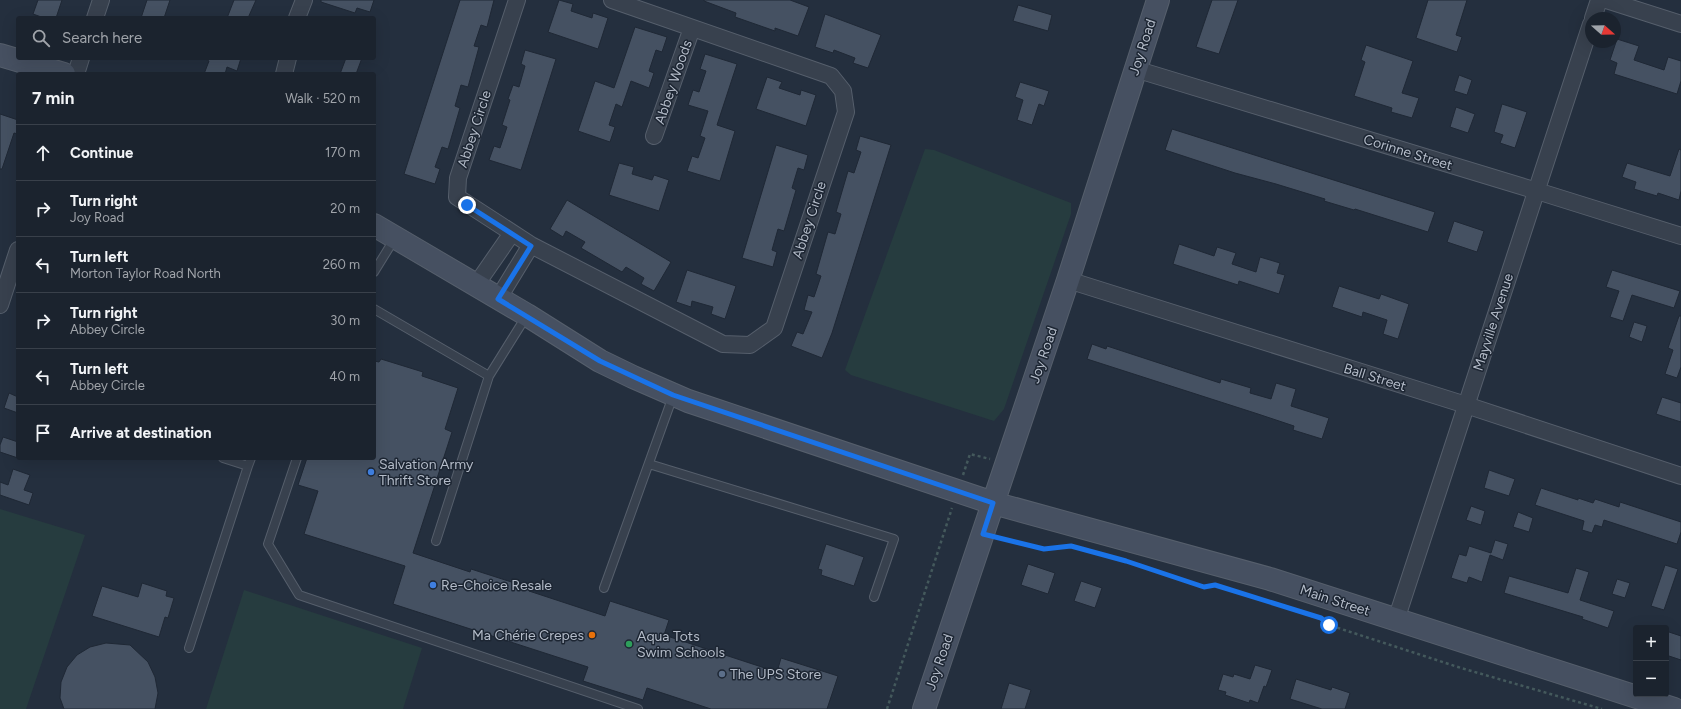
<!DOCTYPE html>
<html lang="en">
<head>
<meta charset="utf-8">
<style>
  body { margin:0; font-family:Figtree,sans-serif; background:#282f3a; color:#f1f3f6 }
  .controls { position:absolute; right:12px; bottom:12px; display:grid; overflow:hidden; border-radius:4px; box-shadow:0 4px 16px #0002 }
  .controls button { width:36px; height:36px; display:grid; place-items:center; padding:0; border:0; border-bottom:1px solid #39404a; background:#1b232e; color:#f1f3f6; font:20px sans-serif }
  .compass { position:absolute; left:1585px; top:12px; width:36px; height:36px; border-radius:50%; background:#1b232e; box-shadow:0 4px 16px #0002; rotate:110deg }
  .stop { position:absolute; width:12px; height:12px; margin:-9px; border:3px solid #1a73e8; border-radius:50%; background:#fff }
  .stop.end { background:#1a73e8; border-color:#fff; box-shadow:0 1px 4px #0008 }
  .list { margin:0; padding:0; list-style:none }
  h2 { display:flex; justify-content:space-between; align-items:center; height:52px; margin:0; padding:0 16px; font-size:17px }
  h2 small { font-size:13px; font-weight:400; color:#a0a4aa }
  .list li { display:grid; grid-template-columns:26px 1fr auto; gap:12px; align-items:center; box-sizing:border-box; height:56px; padding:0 16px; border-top:1px solid #39404a }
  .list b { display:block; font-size:15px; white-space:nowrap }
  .list p { margin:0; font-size:13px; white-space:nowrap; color:#a0a4aa }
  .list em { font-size:13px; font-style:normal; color:#a0a4aa }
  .icon { flex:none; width:22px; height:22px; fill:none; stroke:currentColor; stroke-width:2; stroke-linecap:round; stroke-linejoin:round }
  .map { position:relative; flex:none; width:1681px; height:709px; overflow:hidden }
  .search { position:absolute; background:#1b232e; box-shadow:0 4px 16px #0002; left:16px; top:16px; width:360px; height:44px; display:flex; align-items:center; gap:10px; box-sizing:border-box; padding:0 14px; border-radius:4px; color:#a0a4aa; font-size:15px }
  .panel { position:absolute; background:#1b232e; box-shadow:0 4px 16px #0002; left:16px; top:72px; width:360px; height:388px; border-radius:4px }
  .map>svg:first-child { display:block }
</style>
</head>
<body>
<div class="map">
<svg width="1681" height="709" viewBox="0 0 1681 709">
  <rect width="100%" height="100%" fill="#242f3e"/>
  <path fill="#263c3f" d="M 925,149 L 934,150 L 1071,203 L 1071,214 L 1004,409 L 994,421 L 851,375 L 845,370 Z
    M 0,509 L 85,535 L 26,709 L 0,709 Z
    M 244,590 L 422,648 L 403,709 L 206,709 Z"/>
  <path fill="#455162" stroke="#1f2835" d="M 38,0 L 62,0 L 56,18 L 44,18 L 33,14 Z
    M 147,0 L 170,0 L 164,18 L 141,18 Z
    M 234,0 L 256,0 L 248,18 L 227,18 Z
    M 321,0 L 374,0 L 370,12 L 357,8 L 355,13 L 321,2 Z
    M 460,0 L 494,0 L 487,27 L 481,25 L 474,46 L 479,47 L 468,87 L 461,85 L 455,106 L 460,108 L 448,149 L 442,147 L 435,167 L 440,169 L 435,184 L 404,174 Z
    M 559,0 L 573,4 L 571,11 L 592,18 L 593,13 L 608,18 L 598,49 L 548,32 Z
    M 704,0 L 790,0 L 809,7 L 798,36 L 775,28 L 775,31 L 735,17 L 736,13 L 704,1 Z
    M 1212,0 L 1238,0 L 1219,54 L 1196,47 Z
    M 1428,0 L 1467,0 L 1456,35 L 1462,37 L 1457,52 L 1416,38 Z
    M 1018,5 L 1052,15 L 1048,31 L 1013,21 Z
    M 825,14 L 881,35 L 868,68 L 853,63 L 855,58 L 834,50 L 833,53 L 815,47 Z
    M 635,27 L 667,37 L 662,52 L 656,50 L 649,71 L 654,73 L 649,88 L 631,81 L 622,107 L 616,104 L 609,125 L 615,127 L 610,142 L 578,131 L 595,81 L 614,88 Z
    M 1617,39 L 1639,46 L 1634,60 L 1664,70 L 1668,57 L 1681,61 L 1681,81 L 1677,94 L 1614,74 L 1617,63 L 1610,60 Z
    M 1366,45 L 1413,61 L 1402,93 L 1419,98 L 1412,118 L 1391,112 L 1392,108 L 1354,96 L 1365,62 L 1361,60 Z
    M 525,50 L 556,59 L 521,170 L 489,160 L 494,146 L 500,148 L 507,127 L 502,125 L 510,100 L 508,99 L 513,85 L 519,87 L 525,66 L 521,64 Z
    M 705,54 L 737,64 L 717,125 L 735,131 L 720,181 L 687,171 L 692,156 L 698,158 L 705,138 L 700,136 L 708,111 L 688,105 L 693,90 L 699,92 L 706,71 L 700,69 Z
    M 205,58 L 241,58 L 237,71 L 227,67 L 225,74 L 204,74 L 209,61 L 205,59 Z
    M 346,58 L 362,58 L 356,74 L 340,74 Z
    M 1459,75 L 1472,80 L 1467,95 L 1454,91 Z
    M 767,77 L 782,82 L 779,88 L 800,95 L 801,90 L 816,95 L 806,126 L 756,109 Z
    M 1020,82 L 1049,91 L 1044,106 L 1039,104 L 1032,125 L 1017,120 L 1023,100 L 1015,97 Z
    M 1502,104 L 1527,112 L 1515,148 L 1500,143 L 1503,135 L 1494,132 Z
    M 1456,107 L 1475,114 L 1468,133 L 1450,127 Z
    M 0,114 L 18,120 L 18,134 L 14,133 L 2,169 L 0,169 Z
    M 1172,129 L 1435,212 L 1428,232 L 1355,209 L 1354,210 L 1324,201 L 1325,199 L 1276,184 L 1235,173 L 1165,150 Z
    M 860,136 L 891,145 L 832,333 L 822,358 L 791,346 L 797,332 L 803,334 L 812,312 L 804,310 L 808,295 L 814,297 L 821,276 L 816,274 L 828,232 L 835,234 L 841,214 L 836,212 L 848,171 L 854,173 L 861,152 L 856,150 Z
    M 776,145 L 808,155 L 804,170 L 798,168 L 792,188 L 796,190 L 784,231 L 778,229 L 772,250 L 777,252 L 773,267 L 742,258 Z
    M 1679,149 L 1681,150 L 1681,191 L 1679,200 L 1658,193 L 1657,196 L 1634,189 L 1636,182 L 1622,177 L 1627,163 L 1670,176 Z
    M 619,163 L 634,167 L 632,174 L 652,180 L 654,175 L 669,180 L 659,211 L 609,195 Z
    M 567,200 L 671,262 L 654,291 L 641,284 L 644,278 L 626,267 L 622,272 L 581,248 L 585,242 L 566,231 L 563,237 L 550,229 Z
    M 1454,221 L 1484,231 L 1477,252 L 1447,242 Z
    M 1179,244 L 1214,256 L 1217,247 L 1236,253 L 1232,264 L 1256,272 L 1260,257 L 1280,263 L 1277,273 L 1285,275 L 1279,294 L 1239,281 L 1238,285 L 1173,264 Z
    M 687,270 L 736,286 L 725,319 L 711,314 L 713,307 L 692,301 L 691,307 L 676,302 Z
    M 1612,270 L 1680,291 L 1674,308 L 1632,295 L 1623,321 L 1610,317 L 1619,291 L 1606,287 Z
    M 1339,286 L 1379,299 L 1381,294 L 1409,304 L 1398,339 L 1383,334 L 1387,320 L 1363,312 L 1362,317 L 1332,307 Z
    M 1679,316 L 1681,316 L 1681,367 L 1677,378 L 1665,374 L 1673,350 L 1668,348 Z
    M 1634,322 L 1647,326 L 1642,342 L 1629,337 Z
    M 1092,344 L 1106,349 L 1107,346 L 1220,383 L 1221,379 L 1251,388 L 1250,393 L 1271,399 L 1276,383 L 1296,389 L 1291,406 L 1329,418 L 1322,439 L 1293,430 L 1294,426 L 1258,414 L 1087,359 Z
    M 381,359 L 423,372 L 422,376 L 458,388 L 445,429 L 452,432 L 413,553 L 470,572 L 471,569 L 530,588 L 529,591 L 605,616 L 610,601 L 669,620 L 664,635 L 777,672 L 781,658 L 838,676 L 827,709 L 711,709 L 647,688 L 643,700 L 583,681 L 588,667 L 393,604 L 405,566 L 304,534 L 318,491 L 298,485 L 307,458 L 374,458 L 374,361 L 379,362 Z
    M 9,393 L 18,397 L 18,413 L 4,408 Z
    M 1662,397 L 1681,403 L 1681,422 L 1656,414 Z
    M 3,437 L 18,442 L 18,458 L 0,452 L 0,445 Z
    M 13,469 L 30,475 L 24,490 L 33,493 L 29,505 L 0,495 L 0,482 L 8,485 Z
    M 1489,470 L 1515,479 L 1509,496 L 1484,488 Z
    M 1541,488 L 1578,500 L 1578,498 L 1593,503 L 1595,499 L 1619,507 L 1620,502 L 1681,522 L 1681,532 L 1677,544 L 1604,520 L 1602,527 L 1595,525 L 1592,533 L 1582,530 L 1584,521 L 1535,505 Z
    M 1471,506 L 1485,511 L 1481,525 L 1466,520 Z
    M 1518,512 L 1533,518 L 1529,532 L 1513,527 Z
    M 1495,540 L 1508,544 L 1503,560 L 1490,555 L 1482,582 L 1469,577 L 1467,583 L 1451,578 L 1459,554 L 1466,556 L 1469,546 L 1491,553 Z
    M 826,544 L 864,557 L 854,586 L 821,575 L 822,570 L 818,569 Z
    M 1028,564 L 1055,573 L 1048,594 L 1021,585 Z
    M 1665,565 L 1678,569 L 1664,610 L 1651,606 Z
    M 1576,568 L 1589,572 L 1580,600 L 1614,611 L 1608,628 L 1582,619 L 1583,617 L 1504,593 L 1509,576 L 1568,593 Z
    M 1617,579 L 1630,583 L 1625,598 L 1612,594 Z
    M 1081,581 L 1102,588 L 1095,608 L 1074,601 Z
    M 142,583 L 167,591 L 166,596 L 174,598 L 168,618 L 165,617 L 159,637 L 92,616 L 102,586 L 138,597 Z
    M 1666,631 L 1681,636 L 1681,660 L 1666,655 Z
    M 106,643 L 130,645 L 148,662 L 155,677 L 158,693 L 155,709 L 64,709 L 60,698 L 61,682 L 67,667 L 77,655 L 90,647 Z
    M 1255,665 L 1272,670 L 1266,687 L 1264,686 L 1258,703 L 1250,700 L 1249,703 L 1225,695 L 1226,692 L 1218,690 L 1223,674 L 1233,677 L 1234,674 L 1250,679 Z
    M 1296,679 L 1331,690 L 1332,687 L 1350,693 L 1345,709 L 1322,709 L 1290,699 Z
    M 1009,683 L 1031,690 L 1025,709 L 1001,709 Z"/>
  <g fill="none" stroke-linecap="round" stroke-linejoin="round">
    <g stroke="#565f6c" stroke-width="10">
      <path id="lane" d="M 374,272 L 395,238
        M 374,309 L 489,376
        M 223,458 L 248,466 L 251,458
        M 297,458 L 268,544 L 299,595 L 638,709
        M 649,464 L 894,539 L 874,597
        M 436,541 L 489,376 L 527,315
        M 604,588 L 673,396
        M 189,648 L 248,466"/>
    </g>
    <g stroke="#565f6c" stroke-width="18">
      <path id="street" d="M 517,0 L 458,178 L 457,197 L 531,245 L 723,344 L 750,345 L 774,328 L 846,112 L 843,91 L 831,76 L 612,0
        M 1606,0 L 1681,24
        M 95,18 L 101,0
        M 297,18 L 304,0
        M 1593,18 L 1599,0
        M 1135,69 L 1537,191 L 1681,236
        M 76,74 L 81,58
        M 284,74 L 288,58
        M 654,136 L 692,28
        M 1068,280 L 1466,405 L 1681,476
        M 476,285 L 512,233
        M 498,299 L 531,245
        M 0,305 L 18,250
        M 1396,620 L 1591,24"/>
    </g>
    <g stroke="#565f6c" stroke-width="24">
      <path id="secondary" d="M 0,55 L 64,74
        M 374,225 L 527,315 L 600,361 L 633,377 L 688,401 L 993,503 L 1270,579 L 1674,709
        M 924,709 L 1068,280 L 1158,0"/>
    </g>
    <path stroke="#44595c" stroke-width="2.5" stroke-dasharray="3 3" stroke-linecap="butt" d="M 963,475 L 970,454 L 990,459
      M 999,538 L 1044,549 L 1071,546 L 1126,561 L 1204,587 L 1215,585 L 1321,619 L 1329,625 L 1461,668 L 1602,709
      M 887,709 L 952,508"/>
    <use href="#lane" stroke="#38414e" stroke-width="8"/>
    <use href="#street" stroke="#38414e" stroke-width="16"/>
    <use href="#secondary" stroke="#465061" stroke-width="22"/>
  </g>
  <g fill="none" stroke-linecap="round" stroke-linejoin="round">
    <path stroke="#1a73e8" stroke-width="5" d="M 467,205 L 531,246 L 498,299 L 600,361 L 673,395 L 993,503 L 983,534 L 1044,549 L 1071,546 L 1126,561 L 1204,587 L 1215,585 L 1321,618 L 1329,625"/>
  </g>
  <g fill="#3f7fe0" stroke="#1d2633" stroke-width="1.5">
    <circle cx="371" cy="472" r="4"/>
    <circle cx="433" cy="585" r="4"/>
  </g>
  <circle fill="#e8710a" stroke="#1d2633" stroke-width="1.5" cx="592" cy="635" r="4"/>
  <circle fill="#2e9e5b" stroke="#1d2633" stroke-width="1.5" cx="629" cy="644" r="4"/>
  <circle fill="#5c6f8a" stroke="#1d2633" stroke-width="1.5" cx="722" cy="674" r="4"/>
  <g text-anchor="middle" stroke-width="3" stroke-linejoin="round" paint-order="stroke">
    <g font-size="14" fill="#b4bcc9" stroke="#1d2633">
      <text transform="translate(1142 47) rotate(-72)" y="5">Joy Road</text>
      <text transform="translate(673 82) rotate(-71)" y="5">Abbey Woods</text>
      <text transform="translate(474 129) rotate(-72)" y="5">Abbey Circle</text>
      <text transform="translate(1408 152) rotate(17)" y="5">Corinne Street</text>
      <text transform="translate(809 220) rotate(-72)" y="5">Abbey Circle</text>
      <text transform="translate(1493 322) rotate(-72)" y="5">Mayville Avenue</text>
      <text transform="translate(1043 355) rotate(-71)" y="5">Joy Road</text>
      <text transform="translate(1375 377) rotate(17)" y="5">Ball Street</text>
      <text transform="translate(1335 600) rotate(18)" y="5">Main Street</text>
      <text transform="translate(939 662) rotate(-71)" y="5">Joy Road</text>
    </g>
    <g font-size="14" fill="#b4bcc9" stroke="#1d2633" text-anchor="start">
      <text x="379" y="469">Salvation Army<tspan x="379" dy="16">Thrift Store</tspan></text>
      <text x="441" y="590">Re-Choice Resale</text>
      <text x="584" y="640" text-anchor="end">Ma Chérie Crepes</text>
      <text x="637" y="641">Aqua Tots<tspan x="637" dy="16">Swim Schools</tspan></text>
      <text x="730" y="679">The UPS Store</text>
    </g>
  </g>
</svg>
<div class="controls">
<button>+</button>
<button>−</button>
</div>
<svg class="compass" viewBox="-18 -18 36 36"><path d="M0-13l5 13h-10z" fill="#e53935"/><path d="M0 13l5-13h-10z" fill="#a0a4aa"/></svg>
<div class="stop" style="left:1329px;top:625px"></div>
<div class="stop end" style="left:467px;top:205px"></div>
<div class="search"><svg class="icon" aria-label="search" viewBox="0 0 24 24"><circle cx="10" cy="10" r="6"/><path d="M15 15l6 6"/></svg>Search here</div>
<section class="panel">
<h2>7 min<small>Walk · 520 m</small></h2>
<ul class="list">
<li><svg class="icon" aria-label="ahead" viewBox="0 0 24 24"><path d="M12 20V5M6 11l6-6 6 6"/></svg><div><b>Continue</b></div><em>170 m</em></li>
<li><svg class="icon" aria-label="right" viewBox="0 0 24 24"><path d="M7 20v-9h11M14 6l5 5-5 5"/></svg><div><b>Turn right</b><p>Joy Road</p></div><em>20 m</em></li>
<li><svg class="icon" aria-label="left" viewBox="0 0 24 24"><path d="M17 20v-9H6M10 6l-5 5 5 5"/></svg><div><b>Turn left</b><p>Morton Taylor Road North</p></div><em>260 m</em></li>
<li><svg class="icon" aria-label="right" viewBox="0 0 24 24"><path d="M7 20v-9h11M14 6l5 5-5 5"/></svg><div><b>Turn right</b><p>Abbey Circle</p></div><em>30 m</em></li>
<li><svg class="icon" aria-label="left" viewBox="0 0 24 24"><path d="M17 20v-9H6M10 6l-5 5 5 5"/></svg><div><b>Turn left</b><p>Abbey Circle</p></div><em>40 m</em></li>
<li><svg class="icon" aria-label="arrive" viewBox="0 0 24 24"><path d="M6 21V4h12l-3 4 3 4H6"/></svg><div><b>Arrive at destination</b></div></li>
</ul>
</section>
</div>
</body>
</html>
